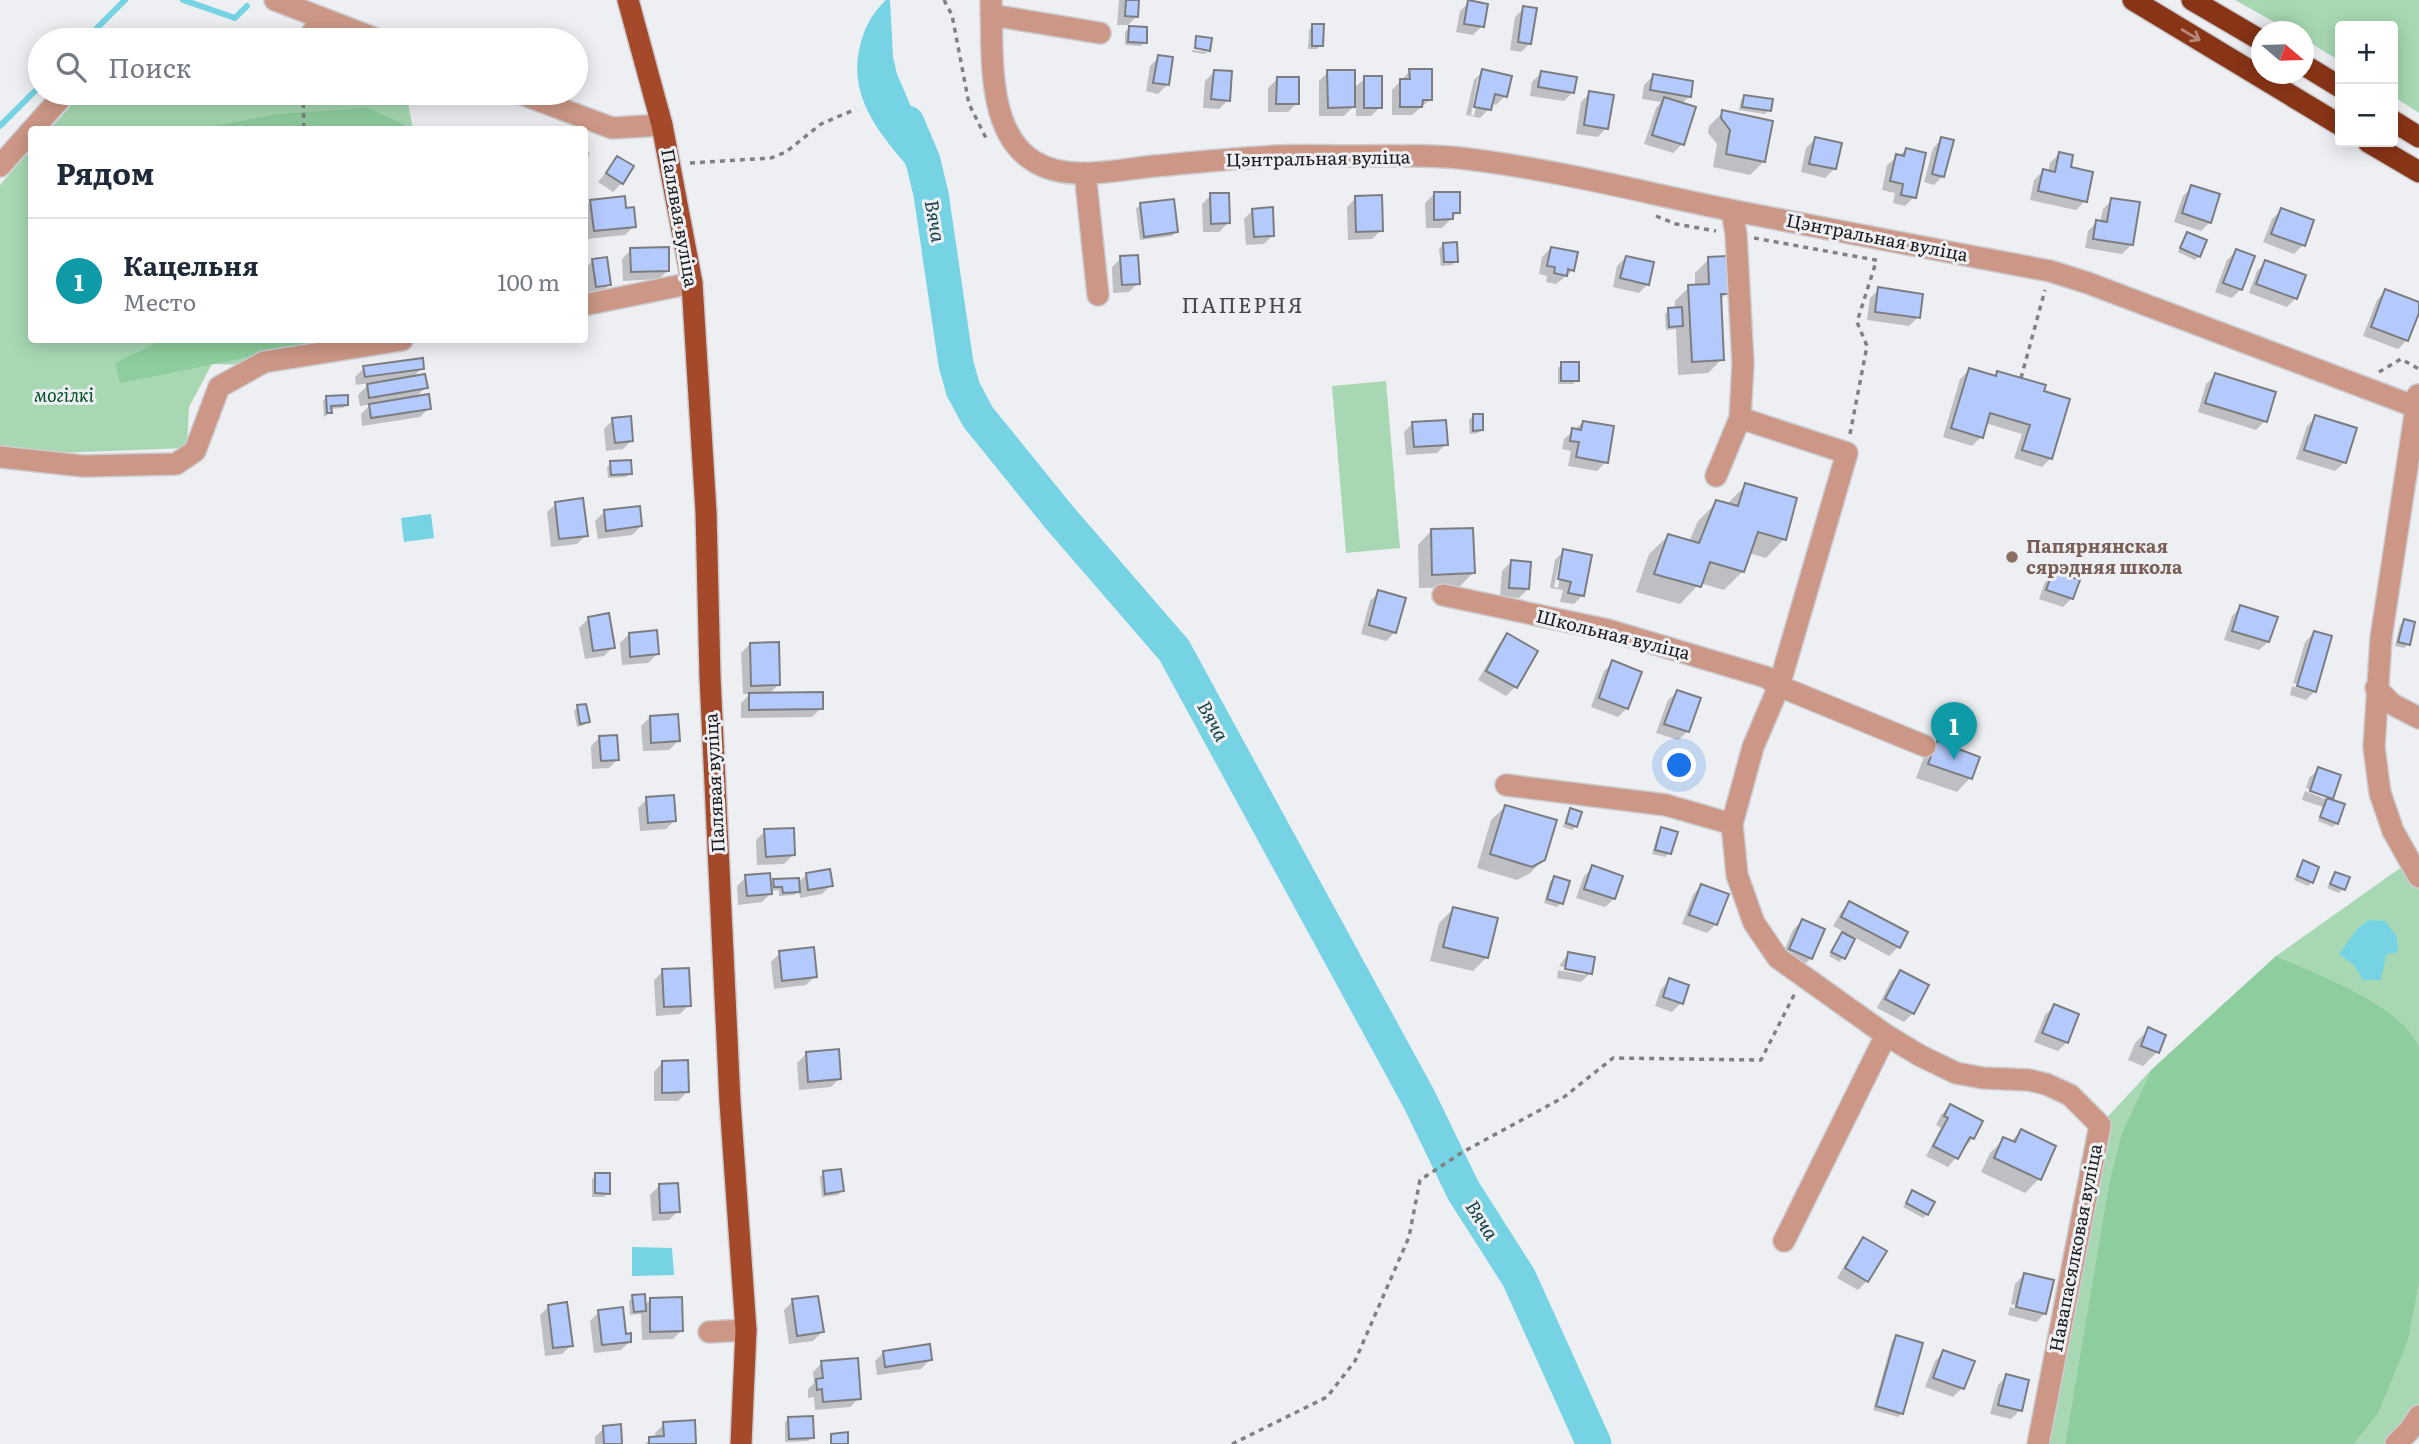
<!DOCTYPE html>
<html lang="ru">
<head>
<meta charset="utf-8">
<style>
  body { margin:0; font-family:Literata,serif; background:#f6f6f7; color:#1f2937 }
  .controls { position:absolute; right:21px; top:21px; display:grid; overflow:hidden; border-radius:7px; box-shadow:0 4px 18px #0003 }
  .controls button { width:63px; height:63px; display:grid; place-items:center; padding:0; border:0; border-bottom:2px solid #e0e1e3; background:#fff; color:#1f2937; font:35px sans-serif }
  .compass { position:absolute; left:2251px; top:21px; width:63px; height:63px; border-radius:50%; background:#fff; box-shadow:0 4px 18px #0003; rotate:109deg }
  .you { position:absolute; left:1680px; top:766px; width:24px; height:24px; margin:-18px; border:5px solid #fff; border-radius:50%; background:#1a73e8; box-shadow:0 0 0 10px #1a73e833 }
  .badge { display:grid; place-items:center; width:46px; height:46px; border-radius:50%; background:#b45309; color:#fff; font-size:23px; font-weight:700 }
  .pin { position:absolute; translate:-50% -58px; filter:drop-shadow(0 2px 4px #0008) }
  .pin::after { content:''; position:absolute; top:37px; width:24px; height:21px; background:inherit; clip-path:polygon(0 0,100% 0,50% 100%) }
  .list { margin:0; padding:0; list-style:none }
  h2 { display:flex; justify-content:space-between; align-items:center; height:91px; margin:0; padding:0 28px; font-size:30px }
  h2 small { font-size:23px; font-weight:400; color:#747a83 }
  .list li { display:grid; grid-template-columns:46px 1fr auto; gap:21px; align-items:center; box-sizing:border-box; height:126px; padding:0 28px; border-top:2px solid #e0e1e3 }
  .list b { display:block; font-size:26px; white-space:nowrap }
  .list p { margin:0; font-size:23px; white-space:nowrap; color:#747a83 }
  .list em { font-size:23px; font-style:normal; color:#747a83 }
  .icon { flex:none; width:38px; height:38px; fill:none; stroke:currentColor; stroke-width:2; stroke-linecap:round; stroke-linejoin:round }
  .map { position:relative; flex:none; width:2419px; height:1444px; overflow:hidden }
  .search { position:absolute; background:#fff; box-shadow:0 4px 18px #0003; left:28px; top:28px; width:560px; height:77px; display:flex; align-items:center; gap:18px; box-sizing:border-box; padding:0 24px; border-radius:38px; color:#747a83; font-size:26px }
  .panel { position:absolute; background:#fff; box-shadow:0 4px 18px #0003; left:28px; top:126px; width:560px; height:217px; border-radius:7px }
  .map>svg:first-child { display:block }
</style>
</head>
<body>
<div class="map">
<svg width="2419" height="1444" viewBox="0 0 2419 1444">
  <rect width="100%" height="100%" fill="#eeeff3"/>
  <path fill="#a7d8b3" d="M 2235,0 L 2419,0 L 2419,113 L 2393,96 L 2393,26 L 2340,26 L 2340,61 L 2304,39 L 2304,32 L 2290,31 Z
    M 82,93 L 406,93 L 413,129 L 49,130 Z
    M 31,149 L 32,340 L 350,340 L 254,351 L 247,365 L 212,364 L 189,407 L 187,448 L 58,453 L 0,445 L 0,185 Z
    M 1386,381 L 1400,548 L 1346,553 L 1332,386 Z
    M 2410,861 L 2419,877 L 2419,1047 C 2404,1006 2315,973 2276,956 Z
    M 2151,1070 L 2121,1135 L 2109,1183 L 2065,1444 L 2038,1444 L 2100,1125 Z
    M 2419,1282 L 2419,1416 L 2396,1444 L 2354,1444 L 2379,1412 L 2408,1341 Z"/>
  <path fill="#8ecd9e" d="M 368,108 L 405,125 L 406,129 L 200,129 L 277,114 Z
    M 163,340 L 350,340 L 303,346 L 120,383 L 115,363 Z
    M 2276,956 C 2315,973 2404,1006 2419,1047 L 2419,1283 L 2408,1341 L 2379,1412 L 2354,1444 L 2065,1444 L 2109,1183 L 2121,1135 L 2151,1070 Z"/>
  <path fill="#75d3e4" d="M 886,0 L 890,0 L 893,57 L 897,74 L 921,130 L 923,161 L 931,194 C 898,152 847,110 859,51 C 863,30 871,14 886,0 Z
    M 431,514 L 434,538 L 404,542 L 401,518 Z
    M 2369,920 L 2385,921 L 2397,937 L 2398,952 L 2386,955 L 2381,980 L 2363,980 L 2354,965 L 2339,954 L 2357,929 Z
    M 632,1247 L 672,1248 L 674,1275 L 632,1276 Z"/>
  <path fill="#0003" fill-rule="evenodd" d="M 1119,0 L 1137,0 L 1137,16 L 1128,25 L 1117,25 Z
    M 1469,2 L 1482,26 L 1473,35 L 1456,32 L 1460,11 Z
    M 1524,8 L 1530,43 L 1521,52 L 1510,50 L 1515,17 Z
    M 1313,26 L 1321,45 L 1317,49 L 1308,49 L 1309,30 Z
    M 1129,28 L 1145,42 L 1141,46 L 1125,45 L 1125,32 Z
    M 1192,50 L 1207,52 L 1205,54 L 1192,52 Z
    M 1159,57 L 1167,85 L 1158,94 L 1146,91 L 1150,66 Z
    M 1410,71 L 1431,99 L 1412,115 L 1392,115 L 1392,90 Z
    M 1483,71 L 1505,96 L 1496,105 L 1491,103 L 1489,109 L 1480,118 L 1466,115 L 1474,80 ZM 1478,79 L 1482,79 L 1474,116 L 1471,115 Z
    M 1214,72 L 1228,100 L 1219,109 L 1203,108 L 1205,81 Z
    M 1328,72 L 1353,89 L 1365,78 L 1380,107 L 1371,116 L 1356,116 L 1356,104 L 1344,116 L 1319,116 L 1319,81 Z
    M 1541,73 L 1573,92 L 1564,101 L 1530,96 L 1532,82 Z
    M 1653,76 L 1689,97 L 1681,104 L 1694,108 L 1682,144 L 1673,153 L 1644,144 L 1656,108 L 1661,102 L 1642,99 L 1644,85 Z
    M 1277,79 L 1297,103 L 1288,112 L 1268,112 L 1268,88 Z
    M 1590,93 L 1606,128 L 1598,137 L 1576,134 L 1581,102 Z
    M 1745,96 L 1769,110 L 1765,114 L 1739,110 L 1741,100 Z
    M 1723,112 L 1764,161 L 1750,175 L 1713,167 L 1717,144 L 1708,133 L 1709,126 Z
    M 1815,139 L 1834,169 L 1825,178 L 1801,172 L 1806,148 Z
    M 1942,139 L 1943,176 L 1934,185 L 1924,182 L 1933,148 Z
    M 584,150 L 590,153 L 584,166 Z
    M 1906,150 L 1914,197 L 1905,206 L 1893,203 L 1895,193 L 1882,190 L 1887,165 Z
    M 2059,154 L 2085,201 L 2076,210 L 2030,200 L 2034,180 L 2043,171 L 2048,172 L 2050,163 Z
    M 617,158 L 622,183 L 613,192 L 598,182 Z
    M 2192,187 L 2210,222 L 2201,231 L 2174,222 L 2183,196 Z
    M 1434,194 L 1458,212 L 1442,228 L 1426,228 L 1425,203 Z
    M 1211,195 L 1228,223 L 1219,232 L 1203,232 L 1202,204 Z
    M 1356,198 L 1381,230 L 1372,239 L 1348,240 L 1347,207 Z
    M 2112,200 L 2131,245 L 2122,254 L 2085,248 L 2088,231 L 2097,222 L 2100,223 L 2103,209 Z
    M 591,201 L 624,210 L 634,226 L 625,235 L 586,239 L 584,208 Z
    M 1140,205 L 1176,232 L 1172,236 L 1140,240 L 1136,209 Z
    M 1253,210 L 1273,235 L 1264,244 L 1246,245 L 1244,219 Z
    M 2281,210 L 2303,245 L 2294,254 L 2263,242 L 2272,219 Z
    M 2188,234 L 2199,256 L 2195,260 L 2178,252 Z
    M 1443,245 L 1456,261 L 1452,265 L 1441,266 L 1439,249 Z
    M 1551,248 L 1573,270 L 1556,284 L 1546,282 L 1547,276 L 1539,274 L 1542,257 Z
    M 631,250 L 668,270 L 659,279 L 623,281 L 622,259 Z
    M 2236,251 L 2241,289 L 2232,298 L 2215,292 L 2227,260 Z
    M 1626,257 L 1648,284 L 1639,293 L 1613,287 L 1617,266 Z
    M 1121,258 L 1138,283 L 1129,292 L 1113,293 L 1112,267 Z
    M 1709,259 L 1727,293 L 1719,301 L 1722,359 L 1708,373 L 1678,375 L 1676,329 L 1666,330 L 1665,314 L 1669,310 L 1675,309 L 1675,301 L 1689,287 L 1695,287 L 1695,273 Z
    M 593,261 L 609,285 L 600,294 L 587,295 L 584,269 Z
    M 2266,262 L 2296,298 L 2287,307 L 2249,293 L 2257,271 Z
    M 1879,289 L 1918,317 L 1909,326 L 1867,320 L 1870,298 Z
    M 2385,291 L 2419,304 L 2407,340 L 2398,349 L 2363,336 L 2377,300 Z
    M 1562,364 L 1577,380 L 1573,384 L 1558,384 L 1558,368 Z
    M 364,368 L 422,368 L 412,378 L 426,387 L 415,398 L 429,408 L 420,417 L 362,426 L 361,414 L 371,404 L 360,406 L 358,395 L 370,383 L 356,385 L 355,377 Z
    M 1969,370 L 1993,377 L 1998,373 L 2042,392 L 2051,458 L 2042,467 L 2014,458 L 2022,434 L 1985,423 L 1981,437 L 1972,446 L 1943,437 L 1960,379 Z
    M 2215,375 L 2265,421 L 2256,430 L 2198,412 L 2206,384 Z
    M 327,397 L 347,404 L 343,408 L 330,409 L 330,413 L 324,417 L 323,401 Z
    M 1473,416 L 1482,429 L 1478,433 L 1470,434 L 1469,420 Z
    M 2316,417 L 2355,430 L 2344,463 L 2335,471 L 2296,459 L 2307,426 Z
    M 613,420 L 632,440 L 623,449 L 606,451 L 604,429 Z
    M 1583,422 L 1606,462 L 1597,471 L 1568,466 L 1571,451 L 1562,449 L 1564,439 Z
    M 1413,423 L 1446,444 L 1437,453 L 1406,455 L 1404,432 Z
    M 611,463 L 630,473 L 626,477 L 608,478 L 607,467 Z
    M 1746,485 L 1784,539 L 1766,558 L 1749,553 L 1743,571 L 1724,590 L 1700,583 L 1680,604 L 1636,592 L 1649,554 L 1668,536 L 1689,542 L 1698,521 L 1717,502 L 1727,504 Z
    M 556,504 L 586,535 L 577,544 L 551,547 L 547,512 Z
    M 604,512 L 641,526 L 632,535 L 598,539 L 595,521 Z
    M 1431,531 L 1473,573 L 1459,587 L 1419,588 L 1418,545 Z
    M 1564,551 L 1583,595 L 1574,604 L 1560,602 L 1563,590 L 1550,588 L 1555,560 ZM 1560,559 L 1563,559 L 1558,588 L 1554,587 Z
    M 1511,562 L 1528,589 L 1519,598 L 1500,596 L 1502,571 Z
    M 2054,573 L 2072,598 L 2063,607 L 2039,599 L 2045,582 Z
    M 1379,592 L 1395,632 L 1386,641 L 1361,634 L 1370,601 Z
    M 2241,607 L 2268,642 L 2259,650 L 2224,640 L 2232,616 Z
    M 588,619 L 613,647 L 604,656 L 585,659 L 579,628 Z
    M 2404,621 L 2408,644 L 2404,648 L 2395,646 L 2400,625 Z
    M 2314,633 L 2315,691 L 2306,700 L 2290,695 L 2292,686 L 2311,692 L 2311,688 L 2293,683 L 2305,642 Z
    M 629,634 L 657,654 L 648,663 L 622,665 L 620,643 Z
    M 1507,635 L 1536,651 L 1515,687 L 1506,696 L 1478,680 L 1499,644 Z
    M 750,644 L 779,684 L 769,694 L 821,708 L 812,717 L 741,718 L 741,703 L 750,694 L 743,694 L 741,653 Z
    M 1613,663 L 1627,708 L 1618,717 L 1591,707 L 1604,671 Z
    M 1677,692 L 1699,699 L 1687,732 L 1678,740 L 1656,733 L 1668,700 Z
    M 578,707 L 588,721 L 584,725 L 577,727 L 574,711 Z
    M 650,717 L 678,741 L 669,750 L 643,751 L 641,726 Z
    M 600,737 L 618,759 L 609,768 L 592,769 L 591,746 Z
    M 1938,743 L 1970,778 L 1957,792 L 1916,778 L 1924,757 Z
    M 2318,770 L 2331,798 L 2329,800 L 2337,823 L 2333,827 L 2318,821 L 2323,807 L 2302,800 L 2305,791 L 2328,800 L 2328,796 L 2306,788 L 2309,778 Z
    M 647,799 L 675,820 L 666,829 L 640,831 L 638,808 Z
    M 1505,807 L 1544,859 L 1529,874 L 1517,880 L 1477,868 L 1491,820 Z
    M 1571,810 L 1576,826 L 1572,830 L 1563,827 L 1567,814 Z
    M 1662,829 L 1669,853 L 1665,857 L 1652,854 L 1658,833 Z
    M 765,831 L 793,855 L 784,864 L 757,865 L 756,840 Z
    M 2303,863 L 2312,882 L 2308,886 L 2294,880 Z
    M 1593,867 L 1614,899 L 1605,907 L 1576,898 L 1584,876 Z
    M 807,874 L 831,885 L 822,894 L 800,898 L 799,890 L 794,895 L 779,896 L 779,890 L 770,891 L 771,893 L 762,902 L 738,905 L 737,886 L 746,877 L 770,885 L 774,881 L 798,883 Z
    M 2335,874 L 2343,889 L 2339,893 L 2327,888 Z
    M 1554,878 L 1561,903 L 1557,907 L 1544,903 L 1550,882 Z
    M 1701,886 L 1716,924 L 1707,933 L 1682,924 L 1693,895 Z
    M 1850,903 L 1906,933 L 1898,947 L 1889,956 L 1854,937 L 1840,962 L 1829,956 L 1838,938 L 1844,932 L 1833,926 L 1841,912 Z
    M 1453,909 L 1487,957 L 1473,971 L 1430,961 L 1439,923 Z
    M 1802,921 L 1811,958 L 1802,967 L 1781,958 L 1793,930 Z
    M 780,953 L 815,976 L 806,985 L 774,989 L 771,962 Z
    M 1568,954 L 1590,973 L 1581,982 L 1557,978 L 1558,970 L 1585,975 L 1585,971 L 1559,966 Z
    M 663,971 L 689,1005 L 680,1014 L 656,1016 L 654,980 Z
    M 1900,972 L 1913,1013 L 1904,1022 L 1877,1008 L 1891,981 Z
    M 1670,980 L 1687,986 L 1681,1003 L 1672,1012 L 1655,1006 L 1661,989 Z
    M 2054,1006 L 2067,1042 L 2058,1051 L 2034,1042 L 2045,1015 Z
    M 2149,1029 L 2157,1052 L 2143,1066 L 2128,1060 L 2135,1043 Z
    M 806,1054 L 839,1079 L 831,1087 L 799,1090 L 797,1063 Z
    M 662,1063 L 687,1092 L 678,1101 L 654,1101 L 654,1072 Z
    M 1950,1106 L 1973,1138 L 1948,1167 L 1926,1156 L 1941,1128 L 1936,1125 L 1941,1115 Z
    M 2021,1131 L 2039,1179 L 2025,1193 L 1981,1172 L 1990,1153 L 2004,1139 L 2010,1142 Z
    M 824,1173 L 842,1191 L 838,1195 L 822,1197 L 820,1177 Z
    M 596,1175 L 608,1193 L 604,1197 L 592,1197 L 592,1179 Z
    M 659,1186 L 678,1211 L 669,1220 L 652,1221 L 650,1195 Z
    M 1913,1192 L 1927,1214 L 1923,1218 L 1903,1207 Z
    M 1864,1239 L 1885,1252 L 1867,1281 L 1858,1290 L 1837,1278 L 1855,1248 Z
    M 2024,1275 L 2045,1313 L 2036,1322 L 2008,1315 L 2010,1307 L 2041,1314 L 2041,1311 L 2011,1304 L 2015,1284 Z
    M 633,1297 L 644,1306 L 650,1300 L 682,1330 L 673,1339 L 642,1340 L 641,1314 L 630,1315 L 629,1301 Z
    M 793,1301 L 822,1332 L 813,1341 L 789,1344 L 784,1310 Z
    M 549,1306 L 571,1345 L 562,1354 L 545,1356 L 540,1315 Z
    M 599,1312 L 630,1341 L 621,1350 L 594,1353 L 590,1321 Z
    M 1896,1337 L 1902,1413 L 1898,1417 L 1873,1410 L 1892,1341 Z
    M 884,1352 L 930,1360 L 921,1369 L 877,1375 L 875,1361 Z
    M 1944,1352 L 1972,1362 L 1962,1388 L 1953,1397 L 1925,1387 L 1935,1361 Z
    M 822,1363 L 859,1398 L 850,1407 L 815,1410 L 814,1397 L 808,1398 L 808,1389 L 814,1383 L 813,1372 Z
    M 2007,1376 L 2020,1410 L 2011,1419 L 1990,1414 L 1998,1385 Z
    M 789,1418 L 812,1437 L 808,1441 L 785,1442 L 785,1422 Z
    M 664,1424 L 694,1444 L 645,1444 L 650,1439 L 656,1438 L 655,1433 Z
    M 604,1428 L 621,1444 L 595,1444 L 595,1437 Z"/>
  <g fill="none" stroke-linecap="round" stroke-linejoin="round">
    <path stroke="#75d3e4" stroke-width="6" d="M 183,0 L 235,18 L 247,6
      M 85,40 L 125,0
      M 0,126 L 40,86"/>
    <path stroke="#75d3e4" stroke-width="35" d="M 907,123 L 923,161 L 931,194 L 956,364 L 963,389 L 978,417 L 1059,517 L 1174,650 L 1419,1099 L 1463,1190 L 1519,1278 L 1594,1444"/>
  </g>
  <path fill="#b4cafc" stroke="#7c7d81" stroke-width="2" d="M 1126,0 L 1139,0 L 1138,17 L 1125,16 Z
    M 1468,0 L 1488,4 L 1484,27 L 1464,24 Z
    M 1523,6 L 1537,8 L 1531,44 L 1518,42 Z
    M 1312,24 L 1324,24 L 1323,46 L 1312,46 Z
    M 1129,26 L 1147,27 L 1147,43 L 1128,42 Z
    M 1196,36 L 1212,38 L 1210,51 L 1195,48 Z
    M 1158,55 L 1173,57 L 1169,85 L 1153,83 Z
    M 1409,69 L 1432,69 L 1432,100 L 1423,100 L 1422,107 L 1400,107 L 1400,79 L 1410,79 Z
    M 1482,69 L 1512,76 L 1507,97 L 1495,94 L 1491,110 L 1474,107 Z
    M 1214,70 L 1232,71 L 1230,101 L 1211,99 Z
    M 1327,70 L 1355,70 L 1355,107 L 1328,108 Z
    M 1541,71 L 1577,77 L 1574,93 L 1538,87 Z
    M 1653,74 L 1693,81 L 1691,97 L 1650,90 Z
    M 1364,76 L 1382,76 L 1382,108 L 1364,108 Z
    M 1277,77 L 1299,77 L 1299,104 L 1276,104 Z
    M 1589,91 L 1614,95 L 1608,129 L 1584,125 Z
    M 1744,95 L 1773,99 L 1771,111 L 1742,107 Z
    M 1664,97 L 1696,107 L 1684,145 L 1652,135 Z
    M 1722,110 L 1773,121 L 1765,162 L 1726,154 L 1730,130 L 1721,118 Z
    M 1815,137 L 1842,143 L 1836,169 L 1809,164 Z
    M 1941,137 L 1954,140 L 1944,177 L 1932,174 Z
    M 1906,148 L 1926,153 L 1916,198 L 1901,195 L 1903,184 L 1890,181 L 1896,154 L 1904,156 Z
    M 2059,152 L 2073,155 L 2071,167 L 2093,172 L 2087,202 L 2038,191 L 2043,169 L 2055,172 Z
    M 617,156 L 634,166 L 623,184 L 606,173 Z
    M 2191,185 L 2220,194 L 2211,223 L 2182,213 Z
    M 1434,192 L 1460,192 L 1460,213 L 1453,213 L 1453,219 L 1434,220 Z
    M 1210,193 L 1229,193 L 1230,223 L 1211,224 Z
    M 1382,195 L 1383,231 L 1356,232 L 1355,196 Z
    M 625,196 L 626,208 L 634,207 L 636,227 L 594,231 L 590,200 Z
    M 2111,198 L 2140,202 L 2133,245 L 2093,239 L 2096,220 L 2107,222 Z
    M 1174,199 L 1178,232 L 1144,237 L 1140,203 Z
    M 1273,207 L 1274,236 L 1254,237 L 1252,209 Z
    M 2281,208 L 2314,220 L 2305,246 L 2271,234 Z
    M 2187,232 L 2207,240 L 2200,257 L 2180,248 Z
    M 1457,242 L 1458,262 L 1444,262 L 1443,243 Z
    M 669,247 L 669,271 L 631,272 L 630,248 Z
    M 1551,247 L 1578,252 L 1574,271 L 1568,269 L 1567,276 L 1554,273 L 1555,267 L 1547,266 Z
    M 2236,249 L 2255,256 L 2242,290 L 2223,283 Z
    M 1138,255 L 1140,284 L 1122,285 L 1120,256 Z
    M 1626,256 L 1654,262 L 1649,285 L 1620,278 Z
    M 1727,256 L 1729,294 L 1721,294 L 1724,360 L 1692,362 L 1688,285 L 1709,284 L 1708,257 Z
    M 607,257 L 611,285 L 596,287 L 592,259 Z
    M 2265,260 L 2306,275 L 2297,299 L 2256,284 Z
    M 1878,287 L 1923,294 L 1920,318 L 1875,312 Z
    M 2385,289 L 2419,302 L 2419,313 L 2408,341 L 2371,327 Z
    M 1682,307 L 1683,326 L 1669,327 L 1668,308 Z
    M 423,358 L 424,369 L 365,377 L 363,366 Z
    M 1561,362 L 1579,362 L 1579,381 L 1561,381 Z
    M 1969,368 L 1996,376 L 1997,371 L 2046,385 L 2044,391 L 2070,399 L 2052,459 L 2022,450 L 2030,425 L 1990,413 L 1983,438 L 1951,428 Z
    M 2215,373 L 2276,392 L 2267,422 L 2205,403 Z
    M 425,374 L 428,388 L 369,398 L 367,384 Z
    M 429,394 L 431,409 L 371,418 L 369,404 Z
    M 348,395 L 348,405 L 331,406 L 332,413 L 327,413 L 326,396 Z
    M 1473,414 L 1483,414 L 1483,430 L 1473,431 Z
    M 2315,415 L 2357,428 L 2346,463 L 2304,450 Z
    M 631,416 L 633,441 L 615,443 L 612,418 Z
    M 1446,420 L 1448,445 L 1414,447 L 1412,422 Z
    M 1583,421 L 1614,426 L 1608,463 L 1576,457 L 1579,442 L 1570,441 L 1572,428 L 1581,430 Z
    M 631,460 L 632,474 L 611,475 L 610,461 Z
    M 1745,483 L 1797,498 L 1786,540 L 1758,532 L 1744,572 L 1710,562 L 1701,587 L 1654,574 L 1668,534 L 1699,543 L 1716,500 L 1738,506 Z
    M 583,498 L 588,536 L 559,539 L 555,502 Z
    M 640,506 L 642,526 L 606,531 L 604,510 Z
    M 1473,528 L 1475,573 L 1432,575 L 1431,529 Z
    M 1563,549 L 1592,555 L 1584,596 L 1568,593 L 1571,582 L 1558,579 Z
    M 1511,560 L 1531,562 L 1529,589 L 1509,588 Z
    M 2053,571 L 2080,580 L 2073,599 L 2046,590 Z
    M 1378,590 L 1406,598 L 1396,633 L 1369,625 Z
    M 2240,605 L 2278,617 L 2269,642 L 2232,631 Z
    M 609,613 L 615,648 L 593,651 L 588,617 Z
    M 2404,619 L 2415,622 L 2410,645 L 2398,642 Z
    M 657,630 L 659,654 L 630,657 L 629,633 Z
    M 2314,631 L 2332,636 L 2316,692 L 2297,686 Z
    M 1507,633 L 1538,651 L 1517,688 L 1486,671 Z
    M 779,642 L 780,685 L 751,686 L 750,643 Z
    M 1612,660 L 1642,672 L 1628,709 L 1599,698 Z
    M 1677,690 L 1701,698 L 1689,732 L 1664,724 Z
    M 823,692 L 823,709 L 749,710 L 749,693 Z
    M 586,704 L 590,722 L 580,724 L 577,705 Z
    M 678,714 L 680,741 L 651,743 L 650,716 Z
    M 617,735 L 619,760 L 601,761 L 599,736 Z
    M 1937,741 L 1980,757 L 1972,779 L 1928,764 Z
    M 2318,767 L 2341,775 L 2333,799 L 2310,791 Z
    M 674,795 L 676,821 L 648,823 L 646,797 Z
    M 2327,798 L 2345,804 L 2338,824 L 2320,817 Z
    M 1505,805 L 1557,820 L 1545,860 L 1532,867 L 1490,854 Z
    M 1570,808 L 1582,812 L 1577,827 L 1566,823 Z
    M 1661,827 L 1678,832 L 1671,854 L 1655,850 Z
    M 794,828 L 795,855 L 766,857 L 764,829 Z
    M 2303,860 L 2319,867 L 2313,883 L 2297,876 Z
    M 1592,865 L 1623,876 L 1615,899 L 1584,889 Z
    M 830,869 L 833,886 L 808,890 L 806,873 Z
    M 2335,872 L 2350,877 L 2345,890 L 2330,884 Z
    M 770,873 L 772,894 L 747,896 L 745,875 Z
    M 1554,876 L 1570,881 L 1563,904 L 1547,899 Z
    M 799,878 L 800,892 L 783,893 L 782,887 L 774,887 L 773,879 Z
    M 1701,884 L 1729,894 L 1717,925 L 1689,915 Z
    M 1849,901 L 1908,932 L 1900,948 L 1841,917 Z
    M 1453,907 L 1498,918 L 1488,958 L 1443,947 Z
    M 1802,919 L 1825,929 L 1812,959 L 1789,949 Z
    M 1842,932 L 1855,939 L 1845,959 L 1831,952 Z
    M 814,947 L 817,977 L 782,981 L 779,951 Z
    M 1568,952 L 1595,957 L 1592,974 L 1565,969 Z
    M 689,968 L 691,1006 L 664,1007 L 662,969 Z
    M 1900,970 L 1929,985 L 1914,1014 L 1885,999 Z
    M 1669,978 L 1689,985 L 1683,1004 L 1663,997 Z
    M 2054,1004 L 2079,1014 L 2068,1043 L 2042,1033 Z
    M 2148,1027 L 2166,1035 L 2159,1053 L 2141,1046 Z
    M 839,1049 L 841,1079 L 808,1082 L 806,1052 Z
    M 688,1060 L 689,1092 L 662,1093 L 662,1061 Z
    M 1950,1104 L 1983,1121 L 1974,1139 L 1970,1137 L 1958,1159 L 1933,1146 L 1948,1118 L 1944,1116 Z
    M 2021,1129 L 2056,1146 L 2041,1180 L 1994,1158 L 2003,1137 L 2015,1142 Z
    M 841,1169 L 844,1191 L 825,1194 L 823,1171 Z
    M 595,1173 L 610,1173 L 610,1194 L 595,1193 Z
    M 678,1183 L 680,1212 L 660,1213 L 659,1184 Z
    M 1912,1190 L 1935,1202 L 1928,1215 L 1906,1203 Z
    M 1863,1237 L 1887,1251 L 1868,1282 L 1845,1268 Z
    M 2024,1273 L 2054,1280 L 2046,1314 L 2016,1307 Z
    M 645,1294 L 646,1311 L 634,1312 L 632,1295 Z
    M 818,1296 L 824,1332 L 797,1336 L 792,1299 Z
    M 682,1297 L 683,1331 L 650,1332 L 650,1298 Z
    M 567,1302 L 573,1346 L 553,1348 L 548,1305 Z
    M 623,1307 L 626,1334 L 631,1333 L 631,1342 L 602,1345 L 598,1310 Z
    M 1896,1335 L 1923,1343 L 1903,1414 L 1876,1406 Z
    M 930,1344 L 932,1360 L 885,1367 L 883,1351 Z
    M 1943,1350 L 1975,1361 L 1964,1389 L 1933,1378 Z
    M 858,1358 L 861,1399 L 823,1402 L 822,1389 L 817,1390 L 816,1379 L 823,1378 L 821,1361 Z
    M 2006,1374 L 2029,1380 L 2022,1411 L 1998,1405 Z
    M 813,1416 L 814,1438 L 789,1439 L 788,1417 Z
    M 695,1420 L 696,1444 L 649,1444 L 649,1437 L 664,1436 L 663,1422 Z
    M 621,1424 L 622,1444 L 604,1444 L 603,1426 Z
    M 848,1432 L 848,1444 L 831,1444 L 831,1434 Z"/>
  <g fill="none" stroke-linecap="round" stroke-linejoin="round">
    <g stroke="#cccdd1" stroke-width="24">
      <path id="minor" d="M 275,0 L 379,40
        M 991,0 C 993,50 985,133 1035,162 C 1068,182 1117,170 1154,166 C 1190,163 1226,159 1262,157 C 1292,154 1323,156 1353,156 C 1391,156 1430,154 1468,159 C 1558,170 1646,193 1735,211 C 1840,232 1945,251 2050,271 L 2088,283 L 2416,407
        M 991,15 L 1100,33
        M 307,40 L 322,19
        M 519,93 L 612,128 L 662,125
        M 32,130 L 65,93
        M 0,166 L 32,130
        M 1085,173 L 1098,295
        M 584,305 L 692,283
        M 2418,395 L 2381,638 L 2374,747 L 2380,793 L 2393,831 L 2419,877
        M 1740,418 L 1847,453 L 1779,686 L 1753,747 L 1732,824 L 1737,875 L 1754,923 L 1778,958 L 1886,1035 L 1919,1055 L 1956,1073 L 1983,1078 L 2029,1080 L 2046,1084 L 2070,1095 L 2100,1125 L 2038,1444
        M 0,457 L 83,466 L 176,464 L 195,451 L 219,387 L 264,362 L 402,340
        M 1716,476 L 1740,418 L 1743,363 L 1736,234 L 1732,211
        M 1443,595 L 1608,630 L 1766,677 L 1779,686 L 1925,746
        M 2376,688 L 2392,704 L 2419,718
        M 1506,785 L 1666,805 L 1732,824
        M 1784,1241 L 1886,1035
        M 709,1332 L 746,1330
        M 2396,1444 L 2409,1431 L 2419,1416"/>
    </g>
    <g stroke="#cccdd1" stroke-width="24">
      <path id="major" d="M 628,0 L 662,125 L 692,283 L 706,512 L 710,677 L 730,1102 L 746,1330 L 741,1444"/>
    </g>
    <g stroke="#cccdd1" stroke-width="24">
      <path id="highway" d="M 2133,0 L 2340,125
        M 2192,0 L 2262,41
        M 2304,65 L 2340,87
        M 2393,121 L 2419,137
        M 2368,142 L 2419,172"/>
    </g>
    <path stroke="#808183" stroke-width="3.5" stroke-dasharray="5 5" stroke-linecap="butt" d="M 944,0 L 952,15 L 969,104 L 987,140
      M 303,93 L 304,130
      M 690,163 L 771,158 L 786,152 L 821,124 L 856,109
      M 1656,216 L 1676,224 L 1716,231
      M 1754,238 L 1881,261
      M 2379,372 L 2401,359 L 2419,369
      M 2021,378 L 2045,290
      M 1850,434 L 1867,346 L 1857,322 L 1876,262
      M 1232,1444 L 1327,1397 L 1355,1361 L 1409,1237 L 1420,1180 L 1461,1153 L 1564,1097 L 1613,1058 L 1761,1060 L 1795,993"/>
    <use href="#minor" stroke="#cc9786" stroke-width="21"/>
    <use href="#major" stroke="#a4492a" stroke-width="21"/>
    <use href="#highway" stroke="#883417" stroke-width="21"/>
  </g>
  <defs><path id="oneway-shaft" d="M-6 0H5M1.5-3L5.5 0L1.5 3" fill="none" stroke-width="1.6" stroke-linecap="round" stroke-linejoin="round" transform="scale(1.75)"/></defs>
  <use stroke="#b6887a" href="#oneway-shaft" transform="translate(2191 35) rotate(31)"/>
  <circle fill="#8d6e63" stroke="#eeeff3" stroke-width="2.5" cx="2012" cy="557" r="7"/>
  <g text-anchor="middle" stroke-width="6" stroke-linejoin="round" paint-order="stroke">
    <g font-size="18" fill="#1a1a1c" stroke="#eeeff3">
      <text transform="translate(1318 159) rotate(-1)" y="6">Цэнтральная вуліца</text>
      <text transform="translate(679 218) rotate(80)" y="6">Палявая вуліца</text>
      <text transform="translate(1877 238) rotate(11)" y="6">Цэнтральная вуліца</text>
      <text transform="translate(1613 635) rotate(14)" y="6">Школьная вуліца</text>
      <text transform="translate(715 783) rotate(-93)" y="6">Палявая вуліца</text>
      <text transform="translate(2076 1248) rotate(-79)" y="6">Навапасялковая вуліца</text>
    </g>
    <g font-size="18" font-style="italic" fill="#014f24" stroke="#eeeff3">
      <text x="64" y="402">могілкі</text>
    </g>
    <g font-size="18" font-weight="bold" fill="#785e54" stroke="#eeeff3" text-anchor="start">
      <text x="2026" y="553">Папярнянская<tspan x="2026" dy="21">сярэдняя школа</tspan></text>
    </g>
    <g font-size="19" font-style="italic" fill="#154148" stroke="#eeeff3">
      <text transform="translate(935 221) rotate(80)" y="7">Вяча</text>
      <text transform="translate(1213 721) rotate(61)" y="7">Вяча</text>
      <text transform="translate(1482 1220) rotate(57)" y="7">Вяча</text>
    </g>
    <g font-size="21" letter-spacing="2" fill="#45464a" stroke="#eeeff3">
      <text x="1243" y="313">ПАПЕРНЯ</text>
    </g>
  </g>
</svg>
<div class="controls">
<button>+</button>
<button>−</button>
</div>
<svg class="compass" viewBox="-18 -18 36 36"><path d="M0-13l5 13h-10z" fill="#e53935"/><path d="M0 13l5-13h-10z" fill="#747a83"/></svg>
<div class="you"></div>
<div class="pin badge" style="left:1954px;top:760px;background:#0f9aa8">1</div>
<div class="search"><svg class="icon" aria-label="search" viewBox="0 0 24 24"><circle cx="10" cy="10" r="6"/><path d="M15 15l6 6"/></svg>Поиск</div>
<section class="panel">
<h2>Рядом<small></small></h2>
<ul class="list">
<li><span class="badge" style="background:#0f9aa8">1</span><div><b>Кацельня</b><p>Место</p></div><em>100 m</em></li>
</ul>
</section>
</div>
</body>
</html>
